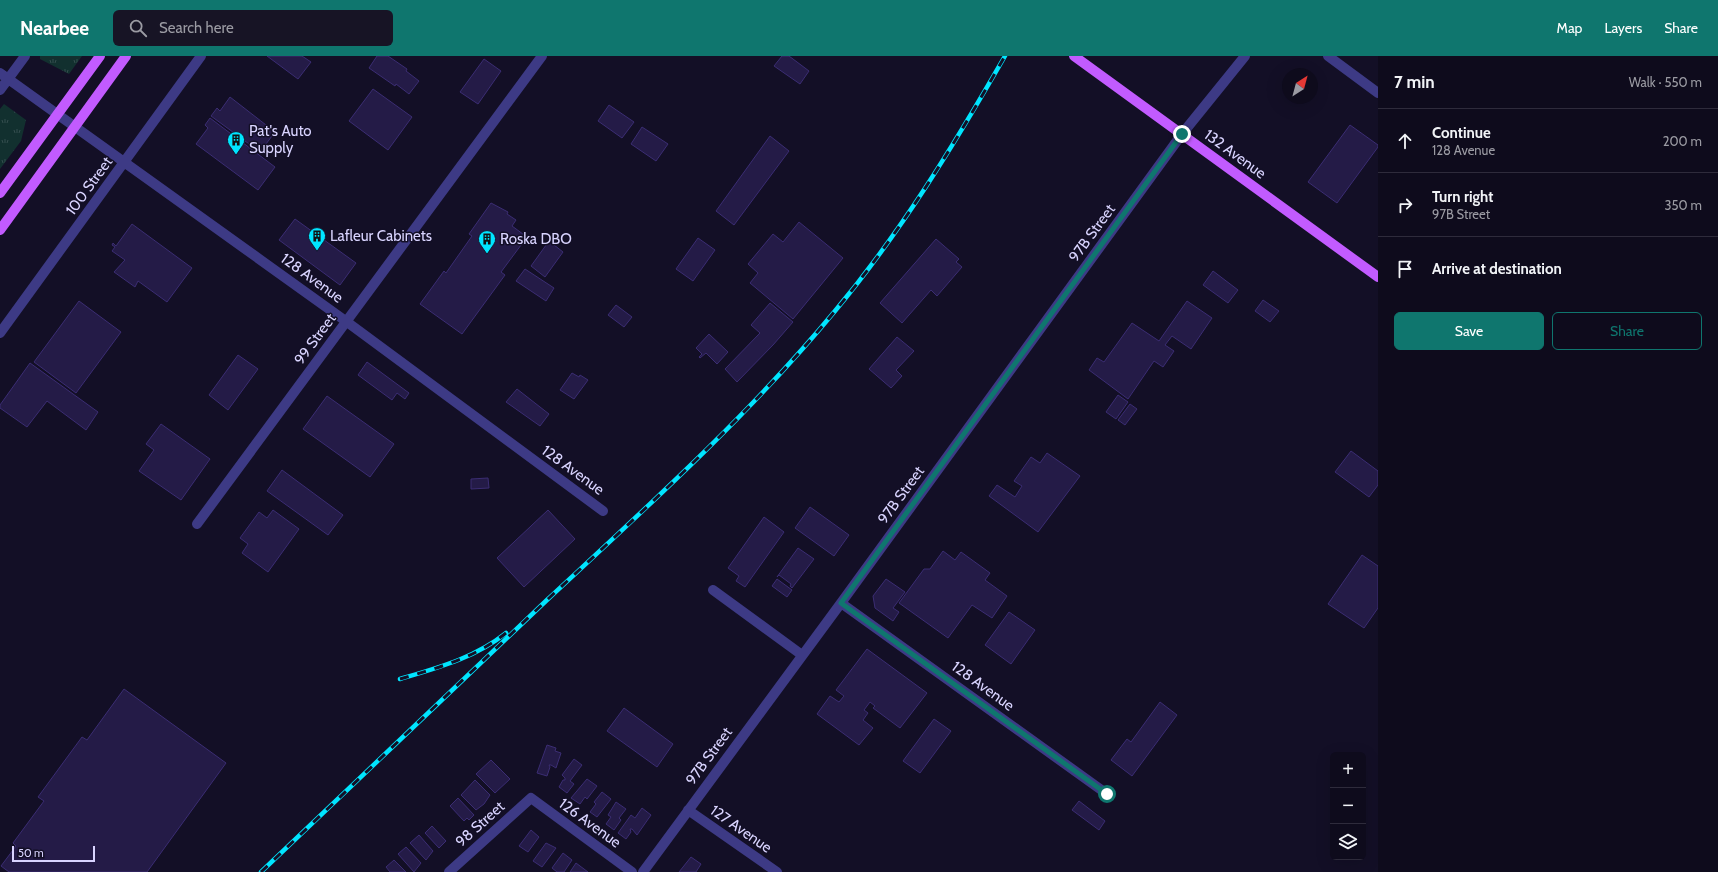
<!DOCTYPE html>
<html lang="en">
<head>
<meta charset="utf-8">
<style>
  body { margin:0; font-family:Cabin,sans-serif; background:#171425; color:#f1f3f6 }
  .controls { position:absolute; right:12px; bottom:12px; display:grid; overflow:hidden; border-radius:6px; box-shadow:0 4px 16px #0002 }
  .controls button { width:36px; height:36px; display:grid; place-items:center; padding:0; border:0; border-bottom:1px solid #2e2b3b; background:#0e0b1c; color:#f1f3f6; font:20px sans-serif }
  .compass { position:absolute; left:1282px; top:12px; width:36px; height:36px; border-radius:50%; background:#0e0b1c; box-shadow:0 4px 16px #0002; rotate:36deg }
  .scale { position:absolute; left:12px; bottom:10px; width:83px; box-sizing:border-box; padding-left:4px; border:2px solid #d9d4ff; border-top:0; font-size:11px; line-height:14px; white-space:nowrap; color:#d9d4ff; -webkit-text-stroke:3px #130f26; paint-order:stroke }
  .stop { position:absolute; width:12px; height:12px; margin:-9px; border:3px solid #0f766e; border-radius:50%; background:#fff }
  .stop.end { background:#0f766e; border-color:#fff; box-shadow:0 1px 4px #0008 }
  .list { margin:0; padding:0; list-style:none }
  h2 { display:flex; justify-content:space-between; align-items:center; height:52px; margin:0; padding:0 16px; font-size:17px }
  h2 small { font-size:13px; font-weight:400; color:#9b9ba3 }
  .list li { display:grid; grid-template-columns:26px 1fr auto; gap:12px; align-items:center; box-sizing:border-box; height:64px; padding:0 16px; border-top:1px solid #2e2b3b }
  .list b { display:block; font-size:15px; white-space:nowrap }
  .list p { margin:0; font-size:13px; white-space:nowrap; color:#9b9ba3 }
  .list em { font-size:13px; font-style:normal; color:#9b9ba3 }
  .actions { display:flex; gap:8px; padding:12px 16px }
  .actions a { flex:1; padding:9px 0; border:1px solid #0f766e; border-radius:6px; text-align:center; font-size:14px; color:#0f766e }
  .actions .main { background:#0f766e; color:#fff }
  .icon { flex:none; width:22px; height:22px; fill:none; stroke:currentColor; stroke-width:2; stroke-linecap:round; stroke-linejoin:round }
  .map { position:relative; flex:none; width:1378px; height:816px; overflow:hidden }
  header { display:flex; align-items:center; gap:24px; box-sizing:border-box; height:56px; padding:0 20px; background:#0f766e; color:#fff }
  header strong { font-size:19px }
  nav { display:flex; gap:22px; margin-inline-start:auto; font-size:14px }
  .search { width:280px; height:36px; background:#171425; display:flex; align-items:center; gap:10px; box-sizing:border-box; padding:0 14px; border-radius:6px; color:#9b9ba3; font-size:15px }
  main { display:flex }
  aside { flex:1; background:#0e0b1c }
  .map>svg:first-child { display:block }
</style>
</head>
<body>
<header>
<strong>Nearbee</strong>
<div class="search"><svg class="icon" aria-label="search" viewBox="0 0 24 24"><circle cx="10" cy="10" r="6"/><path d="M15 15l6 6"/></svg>Search here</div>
<nav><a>Map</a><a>Layers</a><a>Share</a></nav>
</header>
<main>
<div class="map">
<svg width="1378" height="816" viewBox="0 0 1378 816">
  <defs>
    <pattern id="grass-tufts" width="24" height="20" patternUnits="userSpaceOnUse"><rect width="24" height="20" fill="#12302f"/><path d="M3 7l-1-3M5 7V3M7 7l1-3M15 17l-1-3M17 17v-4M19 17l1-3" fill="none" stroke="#344d4e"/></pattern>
  </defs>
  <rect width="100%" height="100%" fill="#130f26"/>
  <path fill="url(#grass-tufts)" d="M 40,0 L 82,0 L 69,18 L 40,3 Z
    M 4,48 L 26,64 L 21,85 L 0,113 L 0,53 Z"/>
  <path fill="#241b47" stroke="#3b2d73" d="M 267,0 L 302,0 L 311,6 L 298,23 Z
    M 377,0 L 388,0 L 407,13 L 406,15 L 419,25 L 409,38 L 396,28 L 395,30 L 369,12 Z
    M 782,0 L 789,0 L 809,15 L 800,28 L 774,10 Z
    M 484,3 L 501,15 L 478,48 L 460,36 Z
    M 373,33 L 412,61 L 388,94 L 349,65 Z
    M 230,41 L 275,76 L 260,96 L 211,60 L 217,52 L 220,55 Z
    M 609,49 L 634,66 L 622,82 L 598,65 Z
    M 210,62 L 275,111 L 258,134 L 196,88 L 208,72 L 205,69 Z
    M 1350,69 L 1378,89 L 1378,91 L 1337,147 L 1308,126 Z
    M 642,71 L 668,88 L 656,105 L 631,88 Z
    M 770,80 L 789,95 L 734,169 L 716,155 Z
    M 491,147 L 508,156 L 507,158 L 516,164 L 512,170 L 527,181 L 501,216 L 505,219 L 462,278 L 420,248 L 444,215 L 446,217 L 472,180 L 469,178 Z
    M 295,163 L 356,207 L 340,229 L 279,184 Z
    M 799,166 L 843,202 L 793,263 L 750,227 L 758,217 L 748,208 L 773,178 L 783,186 Z
    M 132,168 L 192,212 L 167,246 L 138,225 L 135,231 L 114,216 L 125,204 L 112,195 L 115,191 L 112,189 L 113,187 L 116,190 Z
    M 698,182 L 715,194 L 693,225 L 676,213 Z
    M 936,183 L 959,203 L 956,206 L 962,211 L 937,240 L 931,234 L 902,267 L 880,247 Z
    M 549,185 L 563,196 L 545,221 L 531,210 Z
    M 525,213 L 554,232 L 546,245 L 516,225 Z
    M 1213,215 L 1238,234 L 1228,247 L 1203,229 Z
    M 1263,244 L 1279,255 L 1270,266 L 1255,255 Z
    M 79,245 L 121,276 L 76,337 L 34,306 Z
    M 1187,245 L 1212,262 L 1191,293 L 1172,280 L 1165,289 L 1174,295 L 1163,311 L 1154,305 L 1128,343 L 1089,314 L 1097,302 L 1104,306 L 1132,267 L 1159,285 Z
    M 770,247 L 793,266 L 773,289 L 737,326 L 725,313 L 760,277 L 751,269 Z
    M 616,249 L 632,261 L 624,271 L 608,259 Z
    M 709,278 L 728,296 L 717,308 L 706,297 L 700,302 L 699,301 L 702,298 L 696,292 Z
    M 897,281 L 914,295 L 896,314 L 902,320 L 891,332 L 869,313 Z
    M 238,299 L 258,313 L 228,354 L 209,339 Z
    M 367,306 L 409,337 L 405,343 L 397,337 L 392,344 L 358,319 Z
    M 30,307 L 98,356 L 86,374 L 47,345 L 27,371 L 0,352 L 0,349 Z
    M 572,317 L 579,321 L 580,319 L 588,324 L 574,343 L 560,334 Z
    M 517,333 L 549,358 L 540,370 L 506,346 Z
    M 1118,339 L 1128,346 L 1116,363 L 1106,356 Z
    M 327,340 L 394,388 L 370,421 L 303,373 Z
    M 1130,348 L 1137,353 L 1125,369 L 1118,364 Z
    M 161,368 L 210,403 L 181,444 L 139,415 L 154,394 L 146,388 Z
    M 1351,395 L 1378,415 L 1378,429 L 1369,441 L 1335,416 Z
    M 1047,397 L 1080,420 L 1038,476 L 989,440 L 997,429 L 1015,441 L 1022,430 L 1014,425 L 1031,401 L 1040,407 Z
    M 282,414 L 343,459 L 328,479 L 267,435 Z
    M 488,422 L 489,432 L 471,433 L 471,423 Z
    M 810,451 L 849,479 L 834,500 L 795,472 Z
    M 273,454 L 299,473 L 268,516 L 242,497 L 248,488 L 240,482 L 259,456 L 267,462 Z
    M 548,454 L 575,483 L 524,531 L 497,502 Z
    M 764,461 L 784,476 L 745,531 L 736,525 L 739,520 L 728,512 Z
    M 798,492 L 814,503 L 792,532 L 790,530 L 791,528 L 779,519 L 777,521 Z
    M 943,495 L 955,504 L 961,496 L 990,517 L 985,524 L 1007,540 L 992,562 L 972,549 L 948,582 L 899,547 L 924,513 L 930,513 Z
    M 1362,499 L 1378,510 L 1378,552 L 1364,572 L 1328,548 Z
    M 777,523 L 792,534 L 787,541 L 772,530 Z
    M 886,523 L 905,536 L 893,552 L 899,556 L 893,565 L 875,552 L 873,540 Z
    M 1009,556 L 1035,574 L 1011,608 L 985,589 Z
    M 867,593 L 927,637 L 900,672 L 873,652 L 875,650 L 870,646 L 864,654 L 868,657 L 863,664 L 873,672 L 859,689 L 817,658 L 830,640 L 839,646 L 844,640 L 836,634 Z
    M 124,633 L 226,707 L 147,816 L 9,816 L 1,810 L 16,790 L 13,787 L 44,745 L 38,741 L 82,681 L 87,684 Z
    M 1160,646 L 1177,659 L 1132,720 L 1111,704 L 1127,683 L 1131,686 Z
    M 624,652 L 673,688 L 657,711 L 607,675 Z
    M 934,663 L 951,675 L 920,717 L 903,705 Z
    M 547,689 L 556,692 L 555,695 L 561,697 L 556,712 L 551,709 L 549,709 L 550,711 L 547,720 L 537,717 Z
    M 574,703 L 582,709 L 570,725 L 574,728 L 567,737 L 559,731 L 563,724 L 565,724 L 565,722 L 562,719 Z
    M 491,704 L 510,723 L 495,737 L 476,718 Z
    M 587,723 L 597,730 L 587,743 L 585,741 L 580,748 L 571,742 Z
    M 475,724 L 490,739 L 484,748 L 476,754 L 461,739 Z
    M 602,736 L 611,743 L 597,761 L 590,756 L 596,748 L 594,746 Z
    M 458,742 L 474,759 L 469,764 L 467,762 L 464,765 L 450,750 Z
    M 1079,745 L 1105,765 L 1099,774 L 1072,754 Z
    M 616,746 L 626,753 L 619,762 L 621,764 L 614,774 L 606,768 L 611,761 L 608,759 Z
    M 642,752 L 651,759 L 637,779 L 632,773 L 630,773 L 631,776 L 626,783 L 618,777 L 631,759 L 635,762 Z
    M 432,770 L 446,785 L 439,792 L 425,777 Z
    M 531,774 L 539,781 L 528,796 L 519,790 Z
    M 419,779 L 433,795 L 426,804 L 410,787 Z
    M 546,787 L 556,792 L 542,811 L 533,805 Z
    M 406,791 L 421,807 L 414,816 L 398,798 Z
    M 563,797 L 572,804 L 564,816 L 557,816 L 552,812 Z
    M 691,801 L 701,808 L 696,816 L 679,816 Z
    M 394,804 L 406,816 L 390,816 L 386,811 Z
    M 576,807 L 588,816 L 570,816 Z"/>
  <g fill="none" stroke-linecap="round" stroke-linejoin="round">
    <path stroke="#3d3a85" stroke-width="10" d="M 1328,0 L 1378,37
      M 0,17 L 347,266 L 603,455
      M 0,34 L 25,0
      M 0,277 L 201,0
      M 197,468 L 542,0
      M 713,534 L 802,599
      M 841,547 L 1107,738
      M 688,754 L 777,816
      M 449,816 L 531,742 L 632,816
      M 643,816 L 841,547 L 1182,78 L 1245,0"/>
    <path stroke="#c25bff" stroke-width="10" d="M 1074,0 L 1378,221
      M 0,137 L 100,0
      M 0,174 L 126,0"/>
    <g stroke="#00e5ff" stroke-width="4.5">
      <path id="rail" d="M 400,623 C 437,612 475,602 506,577
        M 261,816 C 357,725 452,634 548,543 C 647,451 749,359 835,255 C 901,176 954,89 1005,0"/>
    </g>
    <use href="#rail" stroke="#130f26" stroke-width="3" stroke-dasharray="9" stroke-linecap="butt"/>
  </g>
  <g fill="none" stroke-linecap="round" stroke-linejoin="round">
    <path stroke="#0f766e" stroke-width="5" d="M 1107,738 L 841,547 L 1182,78"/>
  </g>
  <defs>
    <g id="building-pin" transform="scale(0.9)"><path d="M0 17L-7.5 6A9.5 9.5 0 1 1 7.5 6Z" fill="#00e5ff" stroke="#130f26"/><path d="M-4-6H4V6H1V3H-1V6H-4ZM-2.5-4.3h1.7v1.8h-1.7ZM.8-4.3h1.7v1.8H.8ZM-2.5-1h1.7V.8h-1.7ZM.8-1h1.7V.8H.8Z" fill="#111"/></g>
  </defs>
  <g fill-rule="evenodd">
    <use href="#building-pin" x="236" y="84"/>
    <use href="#building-pin" x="317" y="180"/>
    <use href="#building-pin" x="487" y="183"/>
  </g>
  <g text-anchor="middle" stroke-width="3" stroke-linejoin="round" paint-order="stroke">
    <g font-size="15" fill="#d9d4ff" stroke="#130f26" text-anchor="start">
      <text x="249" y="80">Pat's Auto<tspan x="249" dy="17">Supply</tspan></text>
      <text x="330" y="185">Lafleur Cabinets</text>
      <text x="500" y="188">Roska DBO</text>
    </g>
    <g font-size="15" fill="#d9d4ff" stroke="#130f26">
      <text transform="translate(1235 98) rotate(36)" y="5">132 Avenue</text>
      <text transform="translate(89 130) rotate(-54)" y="5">100 Street</text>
      <text transform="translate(1092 177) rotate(-54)" y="5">97B Street</text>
      <text transform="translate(312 222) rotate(36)" y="5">128 Avenue</text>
      <text transform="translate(315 283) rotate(-54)" y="5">99 Street</text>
      <text transform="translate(573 414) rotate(36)" y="5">128 Avenue</text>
      <text transform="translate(901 439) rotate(-54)" y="5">97B Street</text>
      <text transform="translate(983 630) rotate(36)" y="5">128 Avenue</text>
      <text transform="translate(709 700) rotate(-54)" y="5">97B Street</text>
      <text transform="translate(590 767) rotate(36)" y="5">126 Avenue</text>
      <text transform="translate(480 768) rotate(-42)" y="5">98 Street</text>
      <text transform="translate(741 773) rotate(35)" y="5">127 Avenue</text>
    </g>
  </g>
</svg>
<div class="controls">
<button>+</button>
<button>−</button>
<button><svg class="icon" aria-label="layers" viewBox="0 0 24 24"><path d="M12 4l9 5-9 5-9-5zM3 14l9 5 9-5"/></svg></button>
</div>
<svg class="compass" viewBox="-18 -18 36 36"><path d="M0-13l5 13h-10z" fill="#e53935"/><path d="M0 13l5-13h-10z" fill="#9b9ba3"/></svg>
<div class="scale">50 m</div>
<div class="stop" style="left:1107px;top:738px"></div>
<div class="stop end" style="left:1182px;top:78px"></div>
</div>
<aside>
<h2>7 min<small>Walk · 550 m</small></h2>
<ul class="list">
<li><svg class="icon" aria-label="ahead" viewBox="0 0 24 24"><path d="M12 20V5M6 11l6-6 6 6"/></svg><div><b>Continue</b><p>128 Avenue</p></div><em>200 m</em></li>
<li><svg class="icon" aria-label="right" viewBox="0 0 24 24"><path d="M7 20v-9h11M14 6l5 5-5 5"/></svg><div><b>Turn right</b><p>97B Street</p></div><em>350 m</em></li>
<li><svg class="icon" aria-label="arrive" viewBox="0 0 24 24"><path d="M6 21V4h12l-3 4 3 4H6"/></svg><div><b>Arrive at destination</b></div></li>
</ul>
<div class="actions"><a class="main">Save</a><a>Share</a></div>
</aside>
</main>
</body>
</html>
